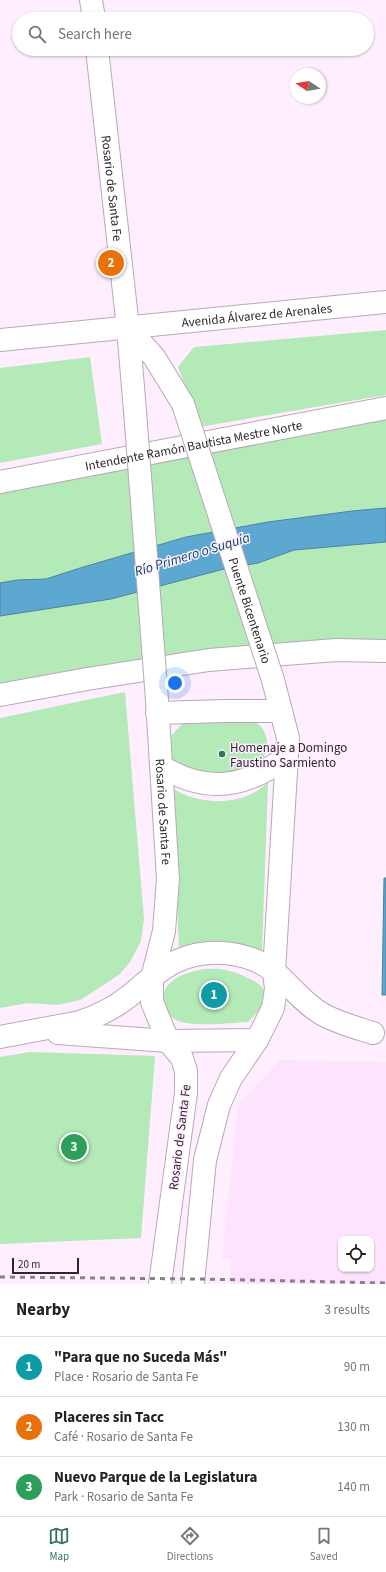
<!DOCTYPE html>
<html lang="en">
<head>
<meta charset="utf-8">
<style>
  body { margin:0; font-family:"Source Sans 3",sans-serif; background:#f6f6f6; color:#222 }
  .controls { position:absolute; right:12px; bottom:12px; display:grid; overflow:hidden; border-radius:8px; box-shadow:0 1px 3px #0004 }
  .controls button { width:36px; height:36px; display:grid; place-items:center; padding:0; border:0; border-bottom:1px solid #e0e0e0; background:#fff; color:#222; font:20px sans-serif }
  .compass { position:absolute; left:290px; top:68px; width:36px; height:36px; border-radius:50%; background:#fff; box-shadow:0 1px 3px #0004; rotate:282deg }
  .scale { position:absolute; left:12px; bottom:10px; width:67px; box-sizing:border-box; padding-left:4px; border:2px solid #2e262e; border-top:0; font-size:11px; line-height:14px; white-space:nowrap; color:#2e262e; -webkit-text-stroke:3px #feeefe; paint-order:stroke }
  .you { position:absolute; left:175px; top:683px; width:14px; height:14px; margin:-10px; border:3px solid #fff; border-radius:50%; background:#1a73e8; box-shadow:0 0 0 6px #1a73e833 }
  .badge { display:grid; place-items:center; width:26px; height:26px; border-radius:50%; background:#317261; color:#fff; font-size:13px; font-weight:700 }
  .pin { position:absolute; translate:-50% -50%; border:2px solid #fff; box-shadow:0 1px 4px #0006 }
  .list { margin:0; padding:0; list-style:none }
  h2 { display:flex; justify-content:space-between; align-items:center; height:52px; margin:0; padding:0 16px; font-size:17px }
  h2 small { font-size:13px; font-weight:400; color:#767676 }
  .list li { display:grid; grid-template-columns:26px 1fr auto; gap:12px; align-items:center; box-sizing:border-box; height:60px; padding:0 16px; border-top:1px solid #e0e0e0 }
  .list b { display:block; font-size:15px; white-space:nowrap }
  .list p { margin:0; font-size:13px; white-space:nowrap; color:#767676 }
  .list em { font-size:13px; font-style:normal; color:#767676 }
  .icon { flex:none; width:22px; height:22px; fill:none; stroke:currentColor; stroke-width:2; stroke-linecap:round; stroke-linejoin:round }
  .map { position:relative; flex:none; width:386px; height:1284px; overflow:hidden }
  .search { position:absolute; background:#fff; box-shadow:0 1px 3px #0004; left:12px; right:12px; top:12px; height:44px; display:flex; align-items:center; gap:10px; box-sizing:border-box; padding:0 14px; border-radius:22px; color:#767676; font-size:15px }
  .sheet { height:232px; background:#fff }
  nav { display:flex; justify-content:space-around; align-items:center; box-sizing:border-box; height:56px; border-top:1px solid #e0e0e0; background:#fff; font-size:11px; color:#767676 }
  nav a { display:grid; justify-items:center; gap:2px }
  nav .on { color:#317261 }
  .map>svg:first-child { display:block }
</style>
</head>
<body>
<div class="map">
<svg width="386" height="1284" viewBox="0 0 386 1284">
  <rect width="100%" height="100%" fill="#feeefe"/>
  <path fill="#fde3fd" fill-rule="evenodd" d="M 280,1060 L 386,1062 L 386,1284 L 230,1284 L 231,1259 L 222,1259 L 238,1105 ZM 341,1239 L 371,1239 L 371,1269 L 341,1269 Z"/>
  <path fill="#b3eab7" d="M 386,330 L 386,395 L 199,427 L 178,367 L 194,347 Z
    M 90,357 L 102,444 L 0,463 L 0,368 Z
    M 386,408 L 386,508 L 352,511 L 268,522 L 186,537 L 80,568 L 46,579 L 17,580 L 0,583 L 0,482 Z
    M 386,542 L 386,651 L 0,695 L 0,616 L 111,599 L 224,569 L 258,563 L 294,550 Z
    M 125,692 L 144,919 L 141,941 L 130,962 L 120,974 L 102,986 L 80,1000 L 57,1005 L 28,1003 L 0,1008 L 0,718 Z
    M 255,722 C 269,730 271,750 260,762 C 258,765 242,773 238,774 C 226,777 181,770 173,760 C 168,754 169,747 168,739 L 183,723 Z
    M 268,782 L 262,952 C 235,939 207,939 179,949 L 172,788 C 200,806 244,807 268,782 Z
    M 204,969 C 211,969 218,968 226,970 C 235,972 264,982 265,993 C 266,1005 255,1015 248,1022 C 231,1023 193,1027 178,1021 C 171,1018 167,1012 165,1005 C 158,980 185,973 204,969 Z
    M 30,1052 L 155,1056 L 141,1238 L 0,1244 L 0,1057 Z"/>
  <path fill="#5ca8d1" stroke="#4e81a0" d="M 386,508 L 386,542 L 294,550 L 258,563 L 224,569 L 111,599 L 0,616 L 0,583 L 17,580 L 46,579 L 80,568 L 186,537 L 268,522 L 352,511 Z
    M 384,878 L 386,878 L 386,995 L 382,995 Z"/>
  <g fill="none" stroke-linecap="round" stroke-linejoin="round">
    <g stroke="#baa7ba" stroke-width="24">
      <g id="minor">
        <path d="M 91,0 L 94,19"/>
        <path id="s1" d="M 97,49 L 128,328 L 135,411"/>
        <path d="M 128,328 L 154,357 L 183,404"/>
        <path id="s2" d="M 0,340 L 386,302"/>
        <path id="s3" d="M 157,700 L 168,879 L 164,931 L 152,978 L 152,1002 L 168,1041 L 182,1058 L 186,1071 L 186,1093 L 160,1284"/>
        <path d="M 157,713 L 225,711 L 281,711"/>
        <path d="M 161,766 C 205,794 246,788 286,757"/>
        <path d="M 58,1033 L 168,1041 L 257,1040"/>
        <path d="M 0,1037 L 80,1022 C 98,1016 114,1008 128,997 C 144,984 159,969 177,961 C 208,947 248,951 275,972 C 291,986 303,1003 322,1014 C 338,1023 357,1028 373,1033"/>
        <path d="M 193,1284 L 205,1160 L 219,1105 L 231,1078 L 257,1040 L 273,1008 L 276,989 L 274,972 L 288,738 L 273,680"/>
      </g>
    </g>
    <g stroke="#baa7ba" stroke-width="24">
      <g id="major">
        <path id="s4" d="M 0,482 L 386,408"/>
        <path d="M 0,695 L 87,679 L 209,660 L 336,650 L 386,651"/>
      </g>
    </g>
    <use href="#minor" stroke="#fff" stroke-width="22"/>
    <use href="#major" stroke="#fff" stroke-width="22"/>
    <path stroke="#8b7f8b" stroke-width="3" stroke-dasharray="5 5" stroke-linecap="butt" d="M 0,1277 L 202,1279 L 386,1283"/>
    <g stroke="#baa7ba" stroke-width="24" stroke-linecap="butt">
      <g id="minor-bridge">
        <path id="s5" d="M 183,404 L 273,680"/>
        <path d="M 135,411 L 157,700"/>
      </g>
    </g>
    <use href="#minor-bridge" stroke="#fff" stroke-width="22"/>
  </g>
  <circle fill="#317261" stroke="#feeefe" stroke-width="1.5" cx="222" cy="754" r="4"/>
  <g text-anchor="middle" stroke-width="3" stroke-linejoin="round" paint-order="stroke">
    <g font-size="13" fill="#2e262e" stroke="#feeefe">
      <text dy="5" stroke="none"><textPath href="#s1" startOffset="140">Rosario de Santa Fe</textPath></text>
      <text dy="5" stroke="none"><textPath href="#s2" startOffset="258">Avenida Álvarez de Arenales</textPath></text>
      <text dy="5" stroke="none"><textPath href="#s4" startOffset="197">Intendente Ramón Bautista Mestre Norte</textPath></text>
      <text dy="5" stroke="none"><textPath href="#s5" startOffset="217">Puente Bicentenario</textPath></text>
      <text dy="5" stroke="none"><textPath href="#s3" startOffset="112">Rosario de Santa Fe</textPath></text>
      <text transform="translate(179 1137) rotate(-83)" y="5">Rosario de Santa Fe</text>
    </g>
    <g font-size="13" fill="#2e262e" stroke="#feeefe" text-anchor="start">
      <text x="230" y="752">Homenaje a Domingo<tspan x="230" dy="15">Faustino Sarmiento</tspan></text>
    </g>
    <g font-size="14" font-style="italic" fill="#064763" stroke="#feeefe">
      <text transform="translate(192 554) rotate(-17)" y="5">Río Primero o Suquía</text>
    </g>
  </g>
</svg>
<div class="controls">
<button><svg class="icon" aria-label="locate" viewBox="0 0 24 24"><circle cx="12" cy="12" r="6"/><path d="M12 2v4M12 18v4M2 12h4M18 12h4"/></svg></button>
</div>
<svg class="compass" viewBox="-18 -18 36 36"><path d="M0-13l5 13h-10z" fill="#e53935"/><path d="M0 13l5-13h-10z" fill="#767676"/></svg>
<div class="scale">20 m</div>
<div class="you"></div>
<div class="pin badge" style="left:214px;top:995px;background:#0f9aa8">1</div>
<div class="pin badge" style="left:111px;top:263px;background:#e8710a">2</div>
<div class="pin badge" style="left:74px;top:1147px;background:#2e9e5b">3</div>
<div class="search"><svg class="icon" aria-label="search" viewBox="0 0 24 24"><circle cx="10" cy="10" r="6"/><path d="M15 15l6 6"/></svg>Search here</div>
</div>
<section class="sheet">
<h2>Nearby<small>3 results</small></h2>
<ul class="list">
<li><span class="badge" style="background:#0f9aa8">1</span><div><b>&quot;Para que no Suceda Más&quot;</b><p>Place · Rosario de Santa Fe</p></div><em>90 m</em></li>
<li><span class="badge" style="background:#e8710a">2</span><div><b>Placeres sin Tacc</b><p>Café · Rosario de Santa Fe</p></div><em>130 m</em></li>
<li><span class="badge" style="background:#2e9e5b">3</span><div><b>Nuevo Parque de la Legislatura</b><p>Park · Rosario de Santa Fe</p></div><em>140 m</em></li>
</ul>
</section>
<nav>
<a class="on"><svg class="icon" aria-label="map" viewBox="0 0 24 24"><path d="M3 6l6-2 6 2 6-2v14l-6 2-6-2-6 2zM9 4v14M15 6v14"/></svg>Map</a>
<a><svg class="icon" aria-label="directions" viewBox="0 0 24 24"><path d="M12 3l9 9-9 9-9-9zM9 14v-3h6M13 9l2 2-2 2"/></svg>Directions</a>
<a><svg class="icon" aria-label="saved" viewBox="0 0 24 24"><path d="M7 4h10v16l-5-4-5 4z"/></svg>Saved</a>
</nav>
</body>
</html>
